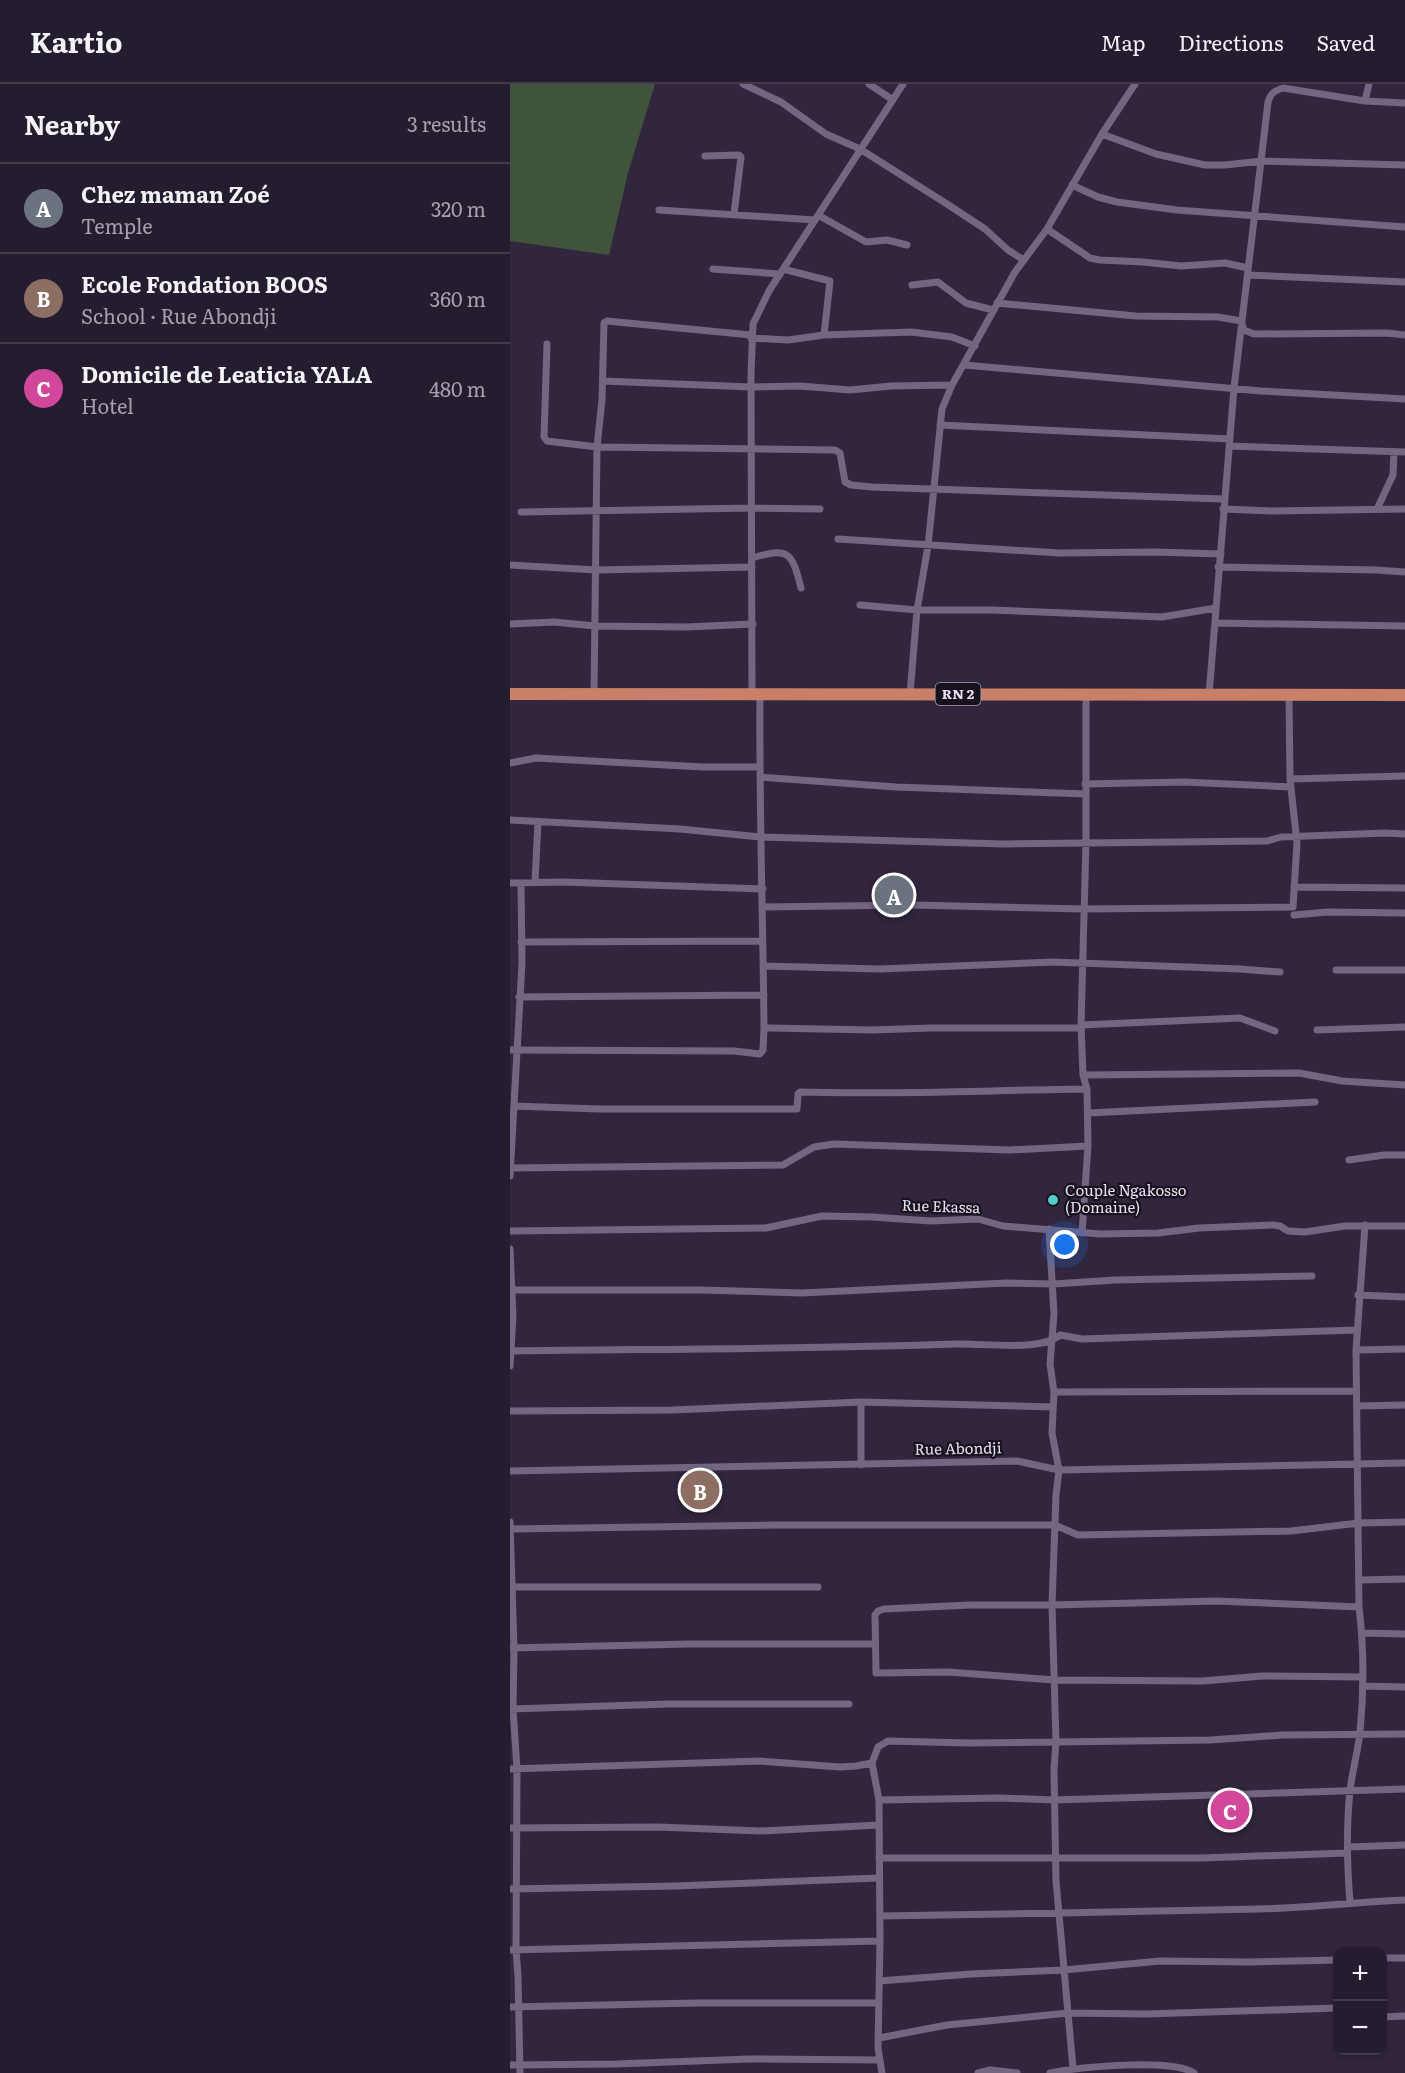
<!DOCTYPE html>
<html lang="en">
<head>
<meta charset="utf-8">
<style>
  body { margin:0; font-family:Literata,serif; background:#32293b; color:#f1f3f6 }
  .controls { position:absolute; right:18px; bottom:18px; display:grid; overflow:hidden; border-radius:12px; box-shadow:0 3px 9px #0003 }
  .controls button { width:54px; height:54px; display:grid; place-items:center; padding:0; border:0; border-bottom:2px solid #423a4b; background:#261c2f; color:#f1f3f6; font:30px sans-serif }
  .you { position:absolute; left:555px; top:1161px; width:21px; height:21px; margin:-15px; border:4px solid #fff; border-radius:50%; background:#1a73e8; box-shadow:0 0 0 9px #1a73e833 }
  .badge { display:grid; place-items:center; width:39px; height:39px; border-radius:50%; background:#b45309; color:#fff; font-size:20px; font-weight:700 }
  .pin { position:absolute; translate:-50% -50%; border:3px solid #fff; box-shadow:0 2px 6px #0006 }
  .list { margin:0; padding:0; list-style:none }
  h2 { display:flex; justify-content:space-between; align-items:center; height:78px; margin:0; padding:0 24px; font-size:26px }
  h2 small { font-size:20px; font-weight:400; color:#a4a1aa }
  .list li { display:grid; grid-template-columns:39px 1fr auto; gap:18px; align-items:center; box-sizing:border-box; height:90px; padding:0 24px; border-top:2px solid #423a4b }
  .list b { display:block; font-size:22px; white-space:nowrap }
  .list p { margin:0; font-size:20px; white-space:nowrap; color:#a4a1aa }
  .list em { font-size:20px; font-style:normal; color:#a4a1aa }
  .map { position:relative; flex:none; width:895px; height:1989px; overflow:hidden }
  header { display:flex; align-items:center; gap:36px; box-sizing:border-box; height:84px; padding:0 30px; background:#261c2f; border-bottom:2px solid #423a4b }
  header strong { font-size:28px }
  nav { display:flex; gap:33px; margin-inline-start:auto; font-size:21px }
  main { display:flex }
  aside { flex:1; background:#261c2f }
  .map>svg:first-child { display:block }
</style>
</head>
<body>
<header>
<strong>Kartio</strong>
<nav><a>Map</a><a>Directions</a><a>Saved</a></nav>
</header>
<main>
<aside>
<h2>Nearby<small>3 results</small></h2>
<ul class="list">
<li><span class="badge" style="background:#6b7280">A</span><div><b>Chez maman Zoé</b><p>Temple</p></div><em>320 m</em></li>
<li><span class="badge" style="background:#8d6e63">B</span><div><b>Ecole Fondation BOOS</b><p>School · Rue Abondji</p></div><em>360 m</em></li>
<li><span class="badge" style="background:#d1479c">C</span><div><b>Domicile de Leaticia YALA</b><p>Hotel</p></div><em>480 m</em></li>
</ul>
</aside>
<div class="map">
<svg width="895" height="1989" viewBox="0 0 895 1989">
  <rect width="100%" height="100%" fill="#32263f"/>
  <path fill="#3f543b" d="M 0,0 L 145,0 L 118,89 L 99,171 L 0,157 Z"/>
  <g fill="none" stroke-linecap="round" stroke-linejoin="round">
    <path stroke="#736683" stroke-width="7" d="M 233,0 L 271,18 L 316,50 L 350,65 L 437,120 L 475,145 L 498,166 L 512,175
      M 359,0 L 383,16
      M 855,17 L 859,0
      M 592,50 L 646,70 L 695,81 L 715,81 L 752,77 L 895,81
      M 195,72 L 229,71 L 231,73 L 224,130
      M 562,101 L 588,113 L 607,118 L 667,126 L 895,143
      M 149,126 L 305,136
      M 308,131 L 356,158 L 377,156 L 397,161
      M 537,145 L 580,174 L 590,176 L 633,178 L 671,182 L 715,179 L 738,184
      M 203,185 L 270,190
      M 273,185 L 320,197 L 314,251
      M 738,191 L 895,198
      M 402,201 L 428,198 L 456,219 L 483,226
      M 487,219 L 626,232 L 708,233 L 731,237 L 734,246 L 744,250 L 877,249 L 895,251
      M 241,254 L 278,256 L 314,251 L 401,248 L 442,253 L 465,262
      M 37,260 L 34,353 L 37,357 L 87,363 L 325,366 L 330,369 L 335,398 L 341,401 L 362,403 L 713,415
      M 454,281 L 751,307 L 895,315
      M 93,297 L 241,303 L 290,302 L 340,306 L 381,302 L 442,301
      M 430,341 L 720,355
      M 719,362 L 895,368
      M 713,425 L 761,427 L 895,425
      M 867,425 L 883,391 L 884,368
      M 11,428 L 242,424 L 310,425
      M 328,455 L 549,469 L 645,468 L 711,470
      M 242,474 C 279,463 282,468 291,504
      M 0,481 L 86,486 L 242,483
      M 708,483 L 867,486 L 895,488
      M 350,521 L 407,526 L 481,526 L 652,533 L 706,524
      M 705,539 L 895,542
      M 0,540 L 44,538 L 85,542 L 176,543 L 243,540
      M 84,610 L 87,363 L 92,316 L 94,239 L 97,237 L 241,251
      M 242,610 L 241,290 L 243,240 L 259,207 L 393,0
      M 250,610 C 249,722 253,833 254,944
      M 400,610 L 407,526 L 418,462 L 432,325 L 442,301 L 505,188 L 537,145 L 592,50 L 625,0
      M 699,611 L 724,304 L 758,18 C 761,9 764,7 773,4 L 855,17 L 895,19
      M 0,679 L 26,674 L 193,683 L 249,683
      M 250,693 L 386,703 L 576,710
      M 780,695 L 895,692
      M 575,700 L 674,698 L 781,703
      M 0,736 L 170,745 L 250,753 L 494,760 L 757,757 L 771,753 L 875,749 L 895,750
      M 25,798 L 28,738
      M 0,799 L 53,798 L 253,805
      M 784,803 L 895,804
      M 253,823 L 404,821 L 574,825 L 783,823 L 787,759 L 780,695 L 779,611
      M 784,831 L 818,828 L 895,829
      M 11,858 L 252,857
      M 254,882 L 370,885 L 543,878 L 730,885 L 770,888
      M 826,886 L 895,886
      M 9,913 L 254,911
      M 571,941 L 730,934 L 765,947
      M 807,946 L 895,943
      M 0,966 L 224,967 L 250,970 L 253,966 L 254,944 L 260,944 L 362,946 L 421,944 L 572,944
      M 573,991 L 789,989 L 832,997 L 895,1001
      M 4,1022 L 88,1025 L 287,1025 L 288,1010 L 290,1008 C 386,1011 481,1006 577,1005
      M 578,1029 L 805,1018
      M 839,1076 L 874,1071 L 895,1071
      M 0,1084 L 273,1081 L 304,1063 L 324,1060 L 499,1066 L 578,1062
      M 0,1092 L 12,879 L 11,799
      M 539,1145 L 544,1230 L 540,1280 L 544,1308 L 542,1349 L 549,1386 L 546,1411 L 542,1521 L 546,1658 L 544,1685 L 546,1797 L 563,1984
      M 0,1147 L 256,1144 L 312,1132 L 362,1133 L 421,1137 L 468,1135 L 493,1142 L 590,1150 L 648,1149 L 689,1144 L 763,1141 L 770,1142 L 778,1147 L 795,1148 L 835,1142 L 895,1142
      M 572,1149 L 578,1062 L 577,1005 L 573,991 L 571,941 L 576,758 L 576,610
      M 0,1165 L 3,1232 L 0,1282
      M 0,1206 L 191,1206 L 292,1209 L 496,1199 L 543,1200 L 605,1196 L 802,1192
      M 848,1211 L 895,1213
      M 846,1266 L 895,1265
      M 0,1267 C 149,1265 298,1265 447,1260 C 474,1259 530,1268 550,1251 L 572,1255 L 847,1246
      M 544,1308 L 846,1307
      M 847,1322 L 895,1321
      M 0,1327 L 162,1326 L 351,1318 L 543,1323
      M 351,1381 L 351,1318
      M 0,1387 L 507,1377 L 549,1386 L 895,1379
      M 0,1438 L 4,1564 L 3,1625 L 7,1685 L 6,1866 L 8,1892 L 10,1989
      M 0,1445 L 265,1441 L 545,1441 L 568,1451 L 781,1447 L 849,1439 L 895,1438
      M 849,1496 L 895,1495
      M 0,1503 L 308,1503
      M 849,1523 L 707,1517 L 542,1521 L 460,1521 L 374,1525 L 368,1527 L 365,1531 L 366,1587 L 366,1589 L 438,1588 L 544,1596 L 693,1597 L 752,1592 L 852,1593
      M 852,1549 L 895,1550
      M 0,1564 L 179,1560 L 365,1560
      M 853,1602 L 895,1603
      M 0,1625 L 159,1620 L 339,1620
      M 0,1685 L 250,1677 L 330,1683 L 346,1682 L 362,1679
      M 369,1716 L 489,1714 L 544,1716 L 895,1705
      M 0,1744 L 148,1743 L 250,1747 L 369,1741
      M 838,1763 L 895,1761
      M 369,1774 L 692,1774 L 837,1769
      M 0,1805 L 166,1802 L 369,1794
      M 840,1818 C 837,1781 836,1744 840,1707 C 842,1687 848,1668 850,1648 C 854,1607 854,1564 849,1523 L 846,1266 L 855,1141
      M 370,1832 C 496,1830 623,1828 749,1825 C 798,1824 846,1818 895,1816
      M 0,1866 L 370,1857
      M 872,1874 L 895,1874
      M 369,1897 L 461,1890 L 554,1886 L 650,1877 L 739,1878 L 828,1876
      M 0,1923 L 186,1919 L 369,1919
      M 872,1933 L 895,1932
      M 369,1954 L 437,1941 L 558,1929 L 636,1930 L 828,1924
      M 0,1981 L 106,1980 L 239,1975 L 370,1976
      M 372,1989 L 368,1964 L 370,1857 L 369,1716 L 362,1679 L 368,1663 L 378,1657 L 459,1659 L 546,1658 L 700,1656 L 773,1651 L 895,1650
      M 468,1989 L 480,1986 L 507,1989
      M 540,1989 C 569,1983 662,1974 684,1989"/>
    <path stroke="#ca8068" stroke-width="12" d="M 0,610 L 895,611"/>
  </g>
  <circle fill="#54cdc7" stroke="#17121d" stroke-width="2" cx="543" cy="1116" r="6"/>
  <g text-anchor="middle" stroke-width="4.5" stroke-linejoin="round" paint-order="stroke">
    <rect fill="#17121d" stroke="#a9a2b1" stroke-width="1.5" x="425.5" y="599" width="45" height="22" rx="4.5"/>
    <g font-size="14" font-weight="bold" fill="#e7e0f1">
      <text x="448" y="615">RN 2</text>
    </g>
    <g font-size="15" fill="#e7e0f1" stroke="#17121d" text-anchor="start">
      <text x="555" y="1112">Couple Ngakosso<tspan x="555" dy="17">(Domaine)</tspan></text>
    </g>
    <g font-size="15" fill="#e7e0f1" stroke="#17121d">
      <text transform="translate(431 1123) rotate(2)" y="5">Rue Ekassa</text>
      <text transform="translate(448 1365) rotate(-1)" y="5">Rue Abondji</text>
    </g>
  </g>
</svg>
<div class="controls">
<button>+</button>
<button>−</button>
</div>
<div class="you"></div>
<div class="pin badge" style="left:384px;top:811px;background:#6b7280">A</div>
<div class="pin badge" style="left:190px;top:1406px;background:#8d6e63">B</div>
<div class="pin badge" style="left:720px;top:1726px;background:#d1479c">C</div>
</div>
</main>
</body>
</html>
